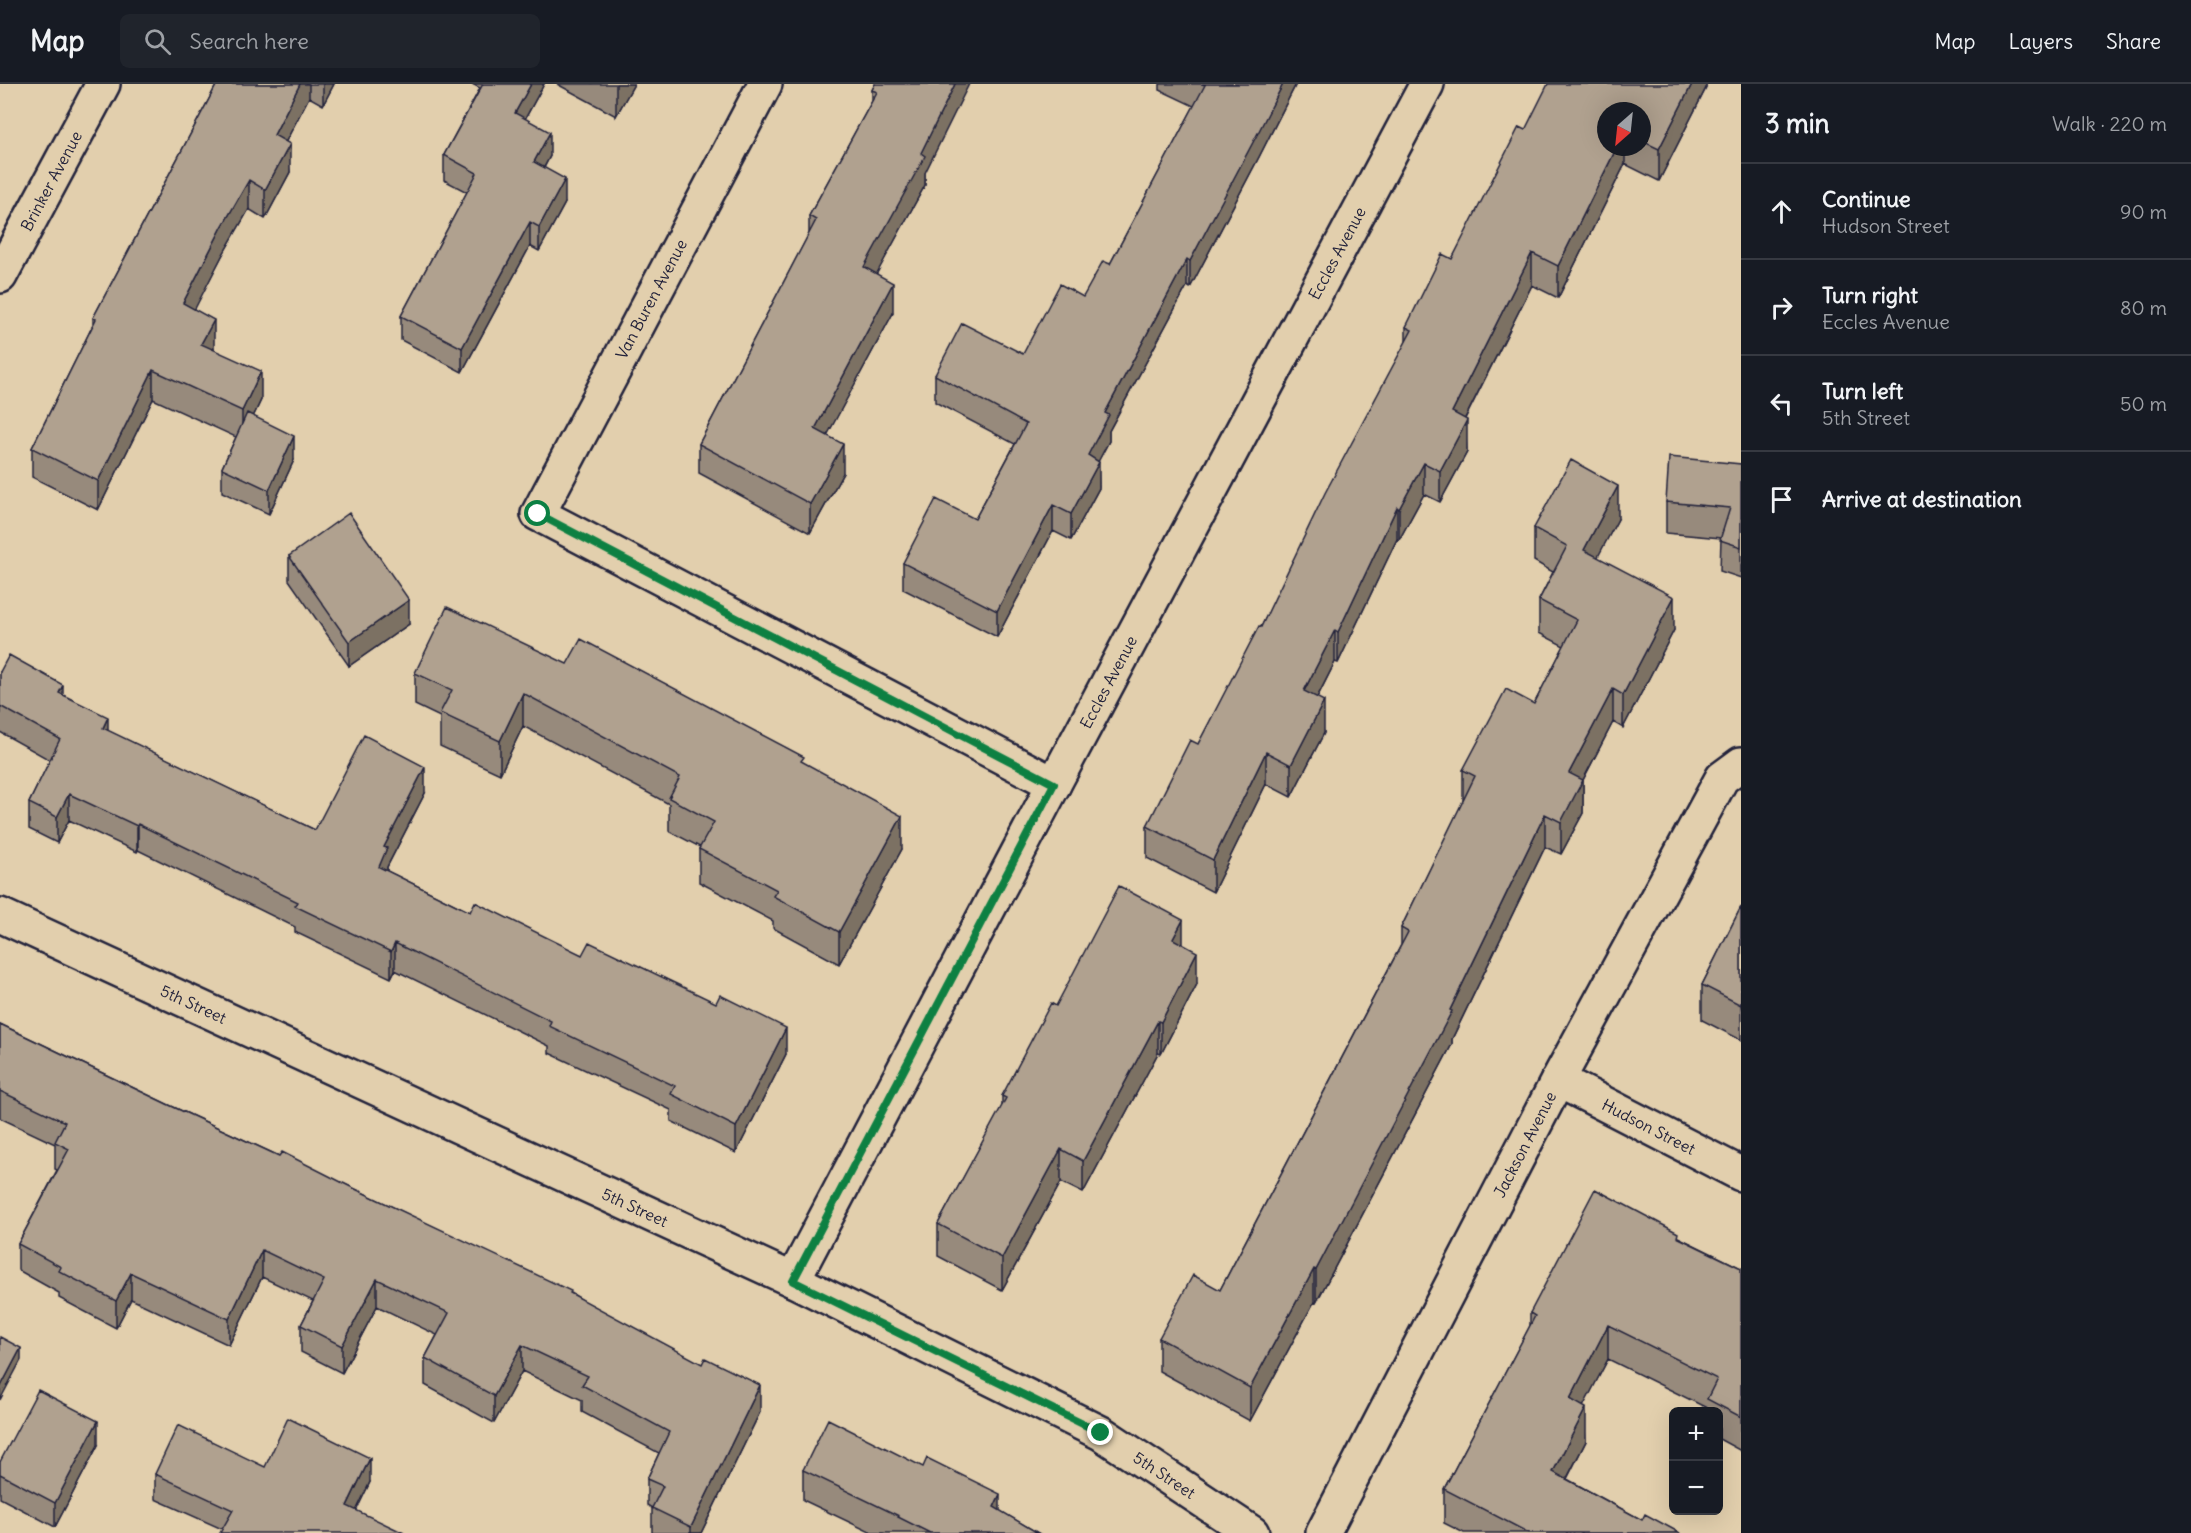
<!DOCTYPE html>
<html lang="en">
<head>
<meta charset="utf-8">
<style>
  body { margin:0; font-family:Delius,sans-serif; background:#20242c; color:#f1f3f6 }
  .controls { position:absolute; right:18px; bottom:18px; display:grid; overflow:hidden; border-radius:9px; box-shadow:0 6px 24px #0002 }
  .controls button { width:54px; height:54px; display:grid; place-items:center; padding:0; border:0; border-bottom:2px solid #363941; background:#171b24; color:#f1f3f6; font:30px sans-serif }
  .compass { position:absolute; left:1597px; top:18px; width:54px; height:54px; border-radius:50%; background:#171b24; box-shadow:0 6px 24px #0002; rotate:207deg }
  .stop { position:absolute; width:18px; height:18px; margin:-14px; border:4px solid #0b8043; border-radius:50%; background:#fff }
  .stop.end { background:#0b8043; border-color:#fff; box-shadow:0 2px 6px #0008 }
  .list { margin:0; padding:0; list-style:none }
  h2 { display:flex; justify-content:space-between; align-items:center; height:78px; margin:0; padding:0 24px; font-size:26px }
  h2 small { font-size:20px; font-weight:400; color:#9ea1a6 }
  .list li { display:grid; grid-template-columns:39px 1fr auto; gap:18px; align-items:center; box-sizing:border-box; height:96px; padding:0 24px; border-top:2px solid #363941 }
  .list b { display:block; font-size:22px; white-space:nowrap }
  .list p { margin:0; font-size:20px; white-space:nowrap; color:#9ea1a6 }
  .list em { font-size:20px; font-style:normal; color:#9ea1a6 }
  .icon { flex:none; width:33px; height:33px; fill:none; stroke:currentColor; stroke-width:2; stroke-linecap:round; stroke-linejoin:round }
  .map { position:relative; flex:none; width:1741px; height:1449px; overflow:hidden }
  header { display:flex; align-items:center; gap:36px; box-sizing:border-box; height:84px; padding:0 30px; background:#171b24; border-bottom:2px solid #363941 }
  header strong { font-size:28px }
  nav { display:flex; gap:33px; margin-inline-start:auto; font-size:21px }
  .search { width:420px; height:54px; background:#20242c; display:flex; align-items:center; gap:15px; box-sizing:border-box; padding:0 21px; border-radius:9px; color:#9ea1a6; font-size:22px }
  main { display:flex }
  aside { flex:1; background:#171b24 }
  .map>svg:first-child { display:block }
</style>
</head>
<body>
<header>
<strong>Map</strong>
<div class="search"><svg class="icon" aria-label="search" viewBox="0 0 24 24"><circle cx="10" cy="10" r="6"/><path d="M15 15l6 6"/></svg>Search here</div>
<nav><a>Map</a><a>Layers</a><a>Share</a></nav>
</header>
<main>
<div class="map">
<svg width="1741" height="1449" viewBox="0 0 1741 1449">
  <rect width="100%" height="100%" fill="#e2cfad"/>
  <filter id="ink" filterUnits="userSpaceOnUse"><feTurbulence type="fractalNoise" baseFrequency=".0167" numOctaves="2"/><feDisplacementMap in="SourceGraphic" scale="12" xChannelSelector="R" yChannelSelector="G"/><feConvolveMatrix kernelMatrix="1 2 1 2 8 2 1 2 1" color-interpolation-filters="sRGB"/></filter>
  <g filter="url(#ink)">
    <g fill="none" stroke-linecap="round" stroke-linejoin="round">
      <g stroke="#22223b" stroke-width="38">
        <g id="minor">
          <path d="M 765,0 L 538,430 L 1054,700"/>
          <path id="s1" d="M 0,192 L 103,0"/>
          <path id="s2" d="M 0,831 L 793,1196 L 1101,1349 L 1252,1449"/>
          <path id="s3" d="M 1558,996 L 1741,1090"/>
          <path id="s4" d="M 793,1196 L 1054,700 L 1427,0"/>
          <path id="s5" d="M 1323,1449 L 1558,996 L 1722,694 L 1741,680"/>
        </g>
      </g>
      <use href="#minor" stroke="#e2cfad" stroke-width="33"/>
    </g>
    <path fill="#978a7b" stroke="#22223b" stroke-width="1.5" fill-rule="evenodd" d="M 217,0 L 334,0 L 323,21 L 309,13 L 286,57 L 290,88 L 265,135 L 249,125 L 222,172 L 194,225 L 214,265 L 261,316 L 253,333 L 294,376 L 269,430 L 222,408 L 222,384 L 236,353 L 153,315 L 98,426 L 32,393 L 32,364 L 93,241 L 93,234 Z
      M 472,0 L 544,0 L 525,35 L 550,72 L 544,84 L 565,119 L 539,167 L 530,162 L 462,288 L 401,256 L 401,232 L 467,108 L 444,96 L 444,71 L 480,4 Z
      M 557,0 L 634,0 L 616,32 Z
      M 875,0 L 925,89 L 925,101 L 876,190 L 893,229 L 827,351 L 843,389 L 810,449 L 699,389 L 699,360 L 809,150 L 809,132 L 872,17 L 872,6 Z
      M 1160,0 L 1296,0 L 1259,73 L 1190,204 L 1187,202 L 1109,347 L 1109,357 L 1098,377 L 1099,404 L 1071,456 L 1053,447 L 997,553 L 903,505 L 903,479 L 975,435 L 1015,360 L 935,318 L 935,291 L 1023,270 L 1083,213 L 1110,180 L 1194,22 L 1160,6 Z
      M 1706,0 L 1706,4 L 1659,97 L 1625,80 L 1558,214 L 1532,201 L 1465,335 L 1467,368 L 1440,418 L 1424,410 L 1399,456 L 1397,455 L 1338,579 L 1335,578 L 1317,614 L 1324,649 L 1291,713 L 1266,700 L 1213,808 L 1147,774 L 1147,742 L 1198,660 L 1261,543 L 1406,258 L 1406,243 L 1452,175 L 1525,46 ZM 1642,27 L 1642,63 L 1606,63 Z
      M 1741,380 L 1741,494 L 1720,487 L 1721,454 L 1666,449 L 1666,418 Z
      M 1618,435 L 1597,473 L 1674,546 L 1623,644 L 1613,638 L 1583,696 L 1583,729 L 1561,770 L 1545,763 L 1452,955 L 1452,960 L 1316,1219 L 1314,1218 L 1250,1337 L 1159,1287 L 1159,1254 L 1220,1206 L 1401,861 L 1401,844 L 1463,718 L 1463,686 L 1534,620 L 1564,562 L 1539,549 L 1539,516 L 1553,488 L 1534,477 L 1534,444 Z
      M 289,472 L 409,540 L 349,582 L 289,496 Z
      M 567,580 L 804,679 L 902,765 L 839,880 L 773,844 L 773,837 L 699,798 L 699,765 L 700,763 L 669,747 L 669,720 L 523,642 L 500,690 L 440,662 L 440,633 L 415,621 L 415,589 Z
      M 0,588 L 63,611 L 108,647 L 315,746 L 425,709 L 387,783 L 387,787 L 470,828 L 582,871 L 786,970 L 736,1069 L 671,1037 L 671,1026 L 549,969 L 549,962 L 395,886 L 391,894 L 295,848 L 295,843 L 138,766 L 137,768 L 69,736 L 57,759 L 29,745 L 29,719 L 50,676 L 0,648 Z
      M 1741,823 L 1741,956 L 1702,936 L 1702,901 Z
      M 1183,861 L 1197,900 L 1161,970 L 1158,969 L 1083,1109 L 1061,1098 L 1002,1206 L 938,1172 L 938,1140 L 1002,1023 L 1002,1012 L 1056,922 Z
      M 0,940 L 167,1020 L 279,1072 L 351,1103 L 571,1209 L 760,1328 L 701,1449 L 652,1449 L 652,1424 L 647,1421 L 647,1395 L 659,1369 L 582,1328 L 582,1316 L 522,1287 L 494,1339 L 425,1301 L 425,1274 L 437,1251 L 377,1222 L 342,1289 L 301,1268 L 301,1241 L 313,1217 L 262,1193 L 229,1261 L 131,1215 L 116,1244 L 59,1214 L 59,1209 L 18,1186 L 18,1160 L 57,1086 L 55,1085 L 55,1060 L 0,1034 Z
      M 1678,1153 L 1741,1184 L 1741,1367 L 1719,1355 L 1719,1328 L 1707,1328 L 1707,1324 L 1608,1275 L 1583,1322 L 1586,1357 L 1567,1395 L 1642,1436 L 1680,1449 L 1464,1449 L 1444,1439 L 1444,1405 L 1530,1242 L 1530,1229 Z
      M 98,1361 L 55,1443 L 0,1414 L 0,1378 Z
      M 803,1386 L 1000,1427 L 1038,1449 L 872,1449 L 803,1416 Z
      M 155,1390 L 370,1398 L 356,1426 L 222,1445 L 155,1415 Z"/>
    <path fill="#7b7164" stroke="#22223b" stroke-width="1.5" d="M 300,0 L 309,0 L 309,13 L 274,80 L 274,51 Z
      M 323,0 L 334,0 L 323,21 Z
      M 531,0 L 544,0 L 515,53 L 515,29 Z
      M 617,0 L 634,0 L 616,32 L 616,1 Z
      M 955,0 L 969,0 L 925,89 L 925,101 L 864,213 L 864,183 Z
      M 1283,0 L 1296,0 L 1259,73 L 1190,204 L 1190,177 Z
      M 1692,0 L 1706,0 L 1706,4 L 1659,97 L 1659,65 Z
      M 550,48 L 550,72 L 534,102 L 534,78 Z
      M 290,60 L 290,88 L 265,135 L 265,106 Z
      M 1617,63 L 1625,63 L 1625,80 L 1558,214 L 1558,182 Z
      M 565,95 L 565,119 L 539,167 L 539,143 Z
      M 249,96 L 249,125 L 222,172 L 183,248 L 183,219 L 222,143 Z
      M 530,138 L 530,162 L 462,288 L 462,264 Z
      M 1532,169 L 1532,201 L 1452,360 L 1452,328 Z
      M 1187,175 L 1187,202 L 1109,347 L 1109,357 L 1088,397 L 1088,371 L 1105,329 Z
      M 893,199 L 893,229 L 815,374 L 815,345 Z
      M 214,236 L 214,265 L 201,289 L 201,260 Z
      M 153,286 L 153,315 L 98,426 L 98,397 Z
      M 261,287 L 261,316 L 242,356 L 242,327 Z
      M 1467,336 L 1467,368 L 1440,418 L 1440,387 Z
      M 294,352 L 294,376 L 269,430 L 269,406 Z
      M 843,360 L 843,389 L 810,449 L 810,420 Z
      M 1099,378 L 1099,404 L 1071,456 L 1071,430 Z
      M 1424,379 L 1424,410 L 1399,456 L 1399,425 Z
      M 1618,402 L 1618,435 L 1584,499 L 1584,466 Z
      M 1053,421 L 1053,447 L 997,553 L 997,527 Z
      M 1397,423 L 1397,455 L 1338,579 L 1338,548 Z
      M 1674,513 L 1674,546 L 1623,644 L 1623,611 Z
      M 409,516 L 409,540 L 349,582 L 349,558 Z
      M 1335,546 L 1335,578 L 1304,639 L 1304,607 Z
      M 63,601 L 63,627 L 59,609 Z
      M 1613,605 L 1613,638 L 1583,696 L 1583,729 L 1561,770 L 1561,738 L 1569,689 Z
      M 523,609 L 523,642 L 500,690 L 500,657 Z
      M 1324,617 L 1324,649 L 1291,713 L 1291,681 Z
      M 108,633 L 108,659 L 103,644 Z
      M 1266,668 L 1266,700 L 1213,808 L 1213,776 Z
      M 425,683 L 425,709 L 387,783 L 387,790 L 379,783 L 384,763 Z
      M 69,710 L 69,736 L 57,759 L 57,733 Z
      M 1545,730 L 1545,763 L 1452,955 L 1452,960 L 1316,1219 L 1316,1186 L 1450,926 Z
      M 902,732 L 902,765 L 839,880 L 839,848 Z
      M 138,740 L 138,766 L 137,768 L 137,742 Z
      M 1183,836 L 1183,868 L 1173,855 Z
      M 395,859 L 395,886 L 391,894 L 391,868 Z
      M 1197,868 L 1197,900 L 1161,970 L 1161,938 Z
      M 1158,937 L 1158,969 L 1083,1109 L 1083,1077 Z
      M 786,944 L 786,970 L 736,1069 L 736,1043 Z
      M 1061,1065 L 1061,1098 L 1002,1206 L 1002,1174 Z
      M 262,1166 L 262,1193 L 229,1261 L 229,1235 Z
      M 1314,1185 L 1314,1218 L 1250,1337 L 1250,1304 Z
      M 131,1189 L 131,1215 L 116,1244 L 116,1217 Z
      M 377,1195 L 377,1222 L 342,1289 L 342,1262 Z
      M 1608,1241 L 1608,1275 L 1570,1348 L 1570,1315 Z
      M 522,1261 L 522,1287 L 494,1339 L 494,1312 Z
      M 21,1264 L 21,1276 L 0,1316 L 0,1304 Z
      M 760,1301 L 760,1328 L 701,1449 L 691,1449 L 691,1443 Z
      M 1586,1324 L 1586,1357 L 1553,1421 L 1553,1388 Z
      M 98,1337 L 98,1361 L 55,1443 L 55,1419 Z
      M 370,1374 L 370,1398 L 347,1446 L 347,1422 Z
      M 1000,1410 L 1000,1440 L 994,1423 Z"/>
    <path fill="#b0a18f" stroke="#22223b" stroke-width="1.5" d="M 217,0 L 300,0 L 274,51 L 290,60 L 265,106 L 249,96 L 222,143 L 183,219 L 214,236 L 201,260 L 261,287 L 242,327 L 153,286 L 98,397 L 32,364 L 96,235 L 93,234 Z
      M 483,0 L 531,0 L 515,29 L 550,48 L 534,78 L 565,95 L 539,143 L 530,138 L 462,264 L 401,232 L 477,89 L 444,71 Z
      M 875,0 L 955,0 L 921,69 L 925,72 L 864,183 L 893,199 L 815,345 L 843,360 L 810,420 L 699,360 L 816,136 L 809,132 L 877,8 L 872,6 Z
      M 1202,0 L 1283,0 L 1259,47 L 1190,177 L 1187,175 L 1105,329 L 1109,331 L 1088,371 L 1099,378 L 1071,430 L 1053,421 L 997,527 L 903,479 L 936,415 L 975,435 L 1026,340 L 935,291 L 962,239 L 1023,270 L 1060,200 L 1083,213 L 1103,177 L 1110,180 L 1205,1 Z
      M 1548,0 L 1692,0 L 1659,65 L 1642,57 L 1642,27 L 1606,27 L 1606,63 L 1617,63 L 1558,182 L 1532,169 L 1452,328 L 1467,336 L 1440,387 L 1424,379 L 1399,425 L 1397,423 L 1338,548 L 1335,546 L 1304,607 L 1324,617 L 1291,681 L 1266,668 L 1213,776 L 1147,742 L 1190,656 L 1198,660 L 1259,542 L 1261,543 L 1325,409 L 1412,246 L 1406,243 L 1442,170 L 1452,175 L 1519,43 L 1525,46 Z
      M 247,329 L 294,352 L 269,406 L 222,384 Z
      M 1669,373 L 1741,380 L 1741,463 L 1720,456 L 1730,424 L 1666,418 Z
      M 1571,376 L 1618,402 L 1584,466 L 1674,513 L 1623,611 L 1613,605 L 1569,689 L 1583,696 L 1561,738 L 1545,730 L 1450,926 L 1452,927 L 1316,1186 L 1314,1185 L 1250,1304 L 1159,1254 L 1193,1191 L 1220,1206 L 1408,848 L 1401,844 L 1475,692 L 1463,686 L 1506,605 L 1534,620 L 1577,536 L 1539,516 L 1567,462 L 1534,444 Z
      M 349,429 L 409,516 L 349,558 L 289,472 Z
      M 447,523 L 567,580 L 581,555 L 804,673 L 801,677 L 902,732 L 839,848 L 773,812 L 777,806 L 699,765 L 714,738 L 669,714 L 680,693 L 523,609 L 500,657 L 440,629 L 452,606 L 415,589 Z
      M 9,571 L 63,601 L 59,609 L 108,633 L 103,644 L 315,746 L 364,651 L 425,683 L 384,763 L 387,764 L 379,783 L 470,828 L 475,818 L 582,871 L 589,858 L 716,919 L 720,911 L 786,944 L 736,1043 L 671,1010 L 675,1002 L 549,942 L 551,937 L 395,859 L 391,868 L 295,822 L 298,818 L 138,740 L 137,742 L 69,710 L 57,733 L 29,719 L 60,655 L 0,622 L 0,588 Z
      M 1119,802 L 1183,836 L 1173,855 L 1197,868 L 1161,938 L 1158,937 L 1083,1077 L 1061,1065 L 1002,1174 L 938,1140 L 1006,1014 L 1002,1012 L 1051,919 L 1056,922 Z
      M 1741,823 L 1741,921 L 1702,901 Z
      M 0,940 L 167,1020 L 279,1072 L 282,1068 L 351,1103 L 571,1207 L 570,1209 L 702,1280 L 705,1274 L 760,1301 L 691,1443 L 652,1424 L 663,1402 L 647,1395 L 669,1348 L 582,1301 L 588,1292 L 522,1261 L 494,1312 L 425,1274 L 449,1229 L 377,1195 L 342,1262 L 301,1241 L 324,1196 L 262,1166 L 229,1235 L 131,1189 L 116,1217 L 59,1187 L 61,1183 L 18,1160 L 69,1065 L 55,1058 L 65,1038 L 0,1007 Z
      M 1595,1105 L 1678,1149 L 1677,1153 L 1741,1184 L 1741,1333 L 1707,1315 L 1717,1295 L 1608,1241 L 1570,1315 L 1586,1324 L 1553,1388 L 1642,1436 L 1645,1430 L 1680,1449 L 1529,1449 L 1444,1405 L 1535,1232 L 1530,1229 Z
      M 0,1253 L 21,1264 L 0,1304 Z
      M 38,1306 L 98,1337 L 55,1419 L 0,1390 L 0,1378 Z
      M 288,1334 L 370,1374 L 347,1422 L 404,1449 L 220,1449 L 233,1426 L 155,1390 L 178,1341 L 265,1383 Z
      M 828,1335 L 923,1383 L 927,1374 L 1000,1410 L 994,1423 L 1038,1449 L 930,1449 L 898,1433 L 899,1432 L 803,1386 Z"/>
  </g>
  <g fill="none" stroke-linecap="round" stroke-linejoin="round" filter="url(#ink)">
    <path stroke="#0b8043" stroke-width="8" d="M 538,430 L 1054,700 L 793,1197 L 1101,1349"/>
  </g>
  <g text-anchor="middle" stroke-width="5" stroke-linejoin="round" paint-order="stroke">
    <g font-size="16" fill="#22223b" stroke="#e2cfad">
      <text dy="6" stroke="none"><textPath href="#s1" startOffset="108">Brinker Avenue</textPath></text>
      <text dy="6" stroke="none"><textPath href="#s4" startOffset="1162">Eccles Avenue</textPath></text>
      <text transform="translate(651 215) rotate(-62)" y="6">Van Buren Avenue</text>
      <text dy="6" stroke="none"><textPath href="#s4" startOffset="676">Eccles Avenue</textPath></text>
      <text dy="6" stroke="none"><textPath href="#s2" startOffset="213">5th Street</textPath></text>
      <text dy="6" stroke="none"><textPath href="#s3" startOffset="102">Hudson Street</textPath></text>
      <text dy="6" stroke="none"><textPath href="#s5" startOffset="438">Jackson Avenue</textPath></text>
      <text dy="6" stroke="none"><textPath href="#s2" startOffset="699">5th Street</textPath></text>
      <text dy="6" stroke="none"><textPath href="#s2" startOffset="1293">5th Street</textPath></text>
    </g>
  </g>
</svg>
<div class="controls">
<button>+</button>
<button>−</button>
</div>
<svg class="compass" viewBox="-18 -18 36 36"><path d="M0-13l5 13h-10z" fill="#e53935"/><path d="M0 13l5-13h-10z" fill="#9ea1a6"/></svg>
<div class="stop" style="left:538px;top:430px"></div>
<div class="stop end" style="left:1101px;top:1349px"></div>
</div>
<aside>
<h2>3 min<small>Walk · 220 m</small></h2>
<ul class="list">
<li><svg class="icon" aria-label="ahead" viewBox="0 0 24 24"><path d="M12 20V5M6 11l6-6 6 6"/></svg><div><b>Continue</b><p>Hudson Street</p></div><em>90 m</em></li>
<li><svg class="icon" aria-label="right" viewBox="0 0 24 24"><path d="M7 20v-9h11M14 6l5 5-5 5"/></svg><div><b>Turn right</b><p>Eccles Avenue</p></div><em>80 m</em></li>
<li><svg class="icon" aria-label="left" viewBox="0 0 24 24"><path d="M17 20v-9H6M10 6l-5 5 5 5"/></svg><div><b>Turn left</b><p>5th Street</p></div><em>50 m</em></li>
<li><svg class="icon" aria-label="arrive" viewBox="0 0 24 24"><path d="M6 21V4h12l-3 4 3 4H6"/></svg><div><b>Arrive at destination</b></div></li>
</ul>
</aside>
</main>
</body>
</html>
